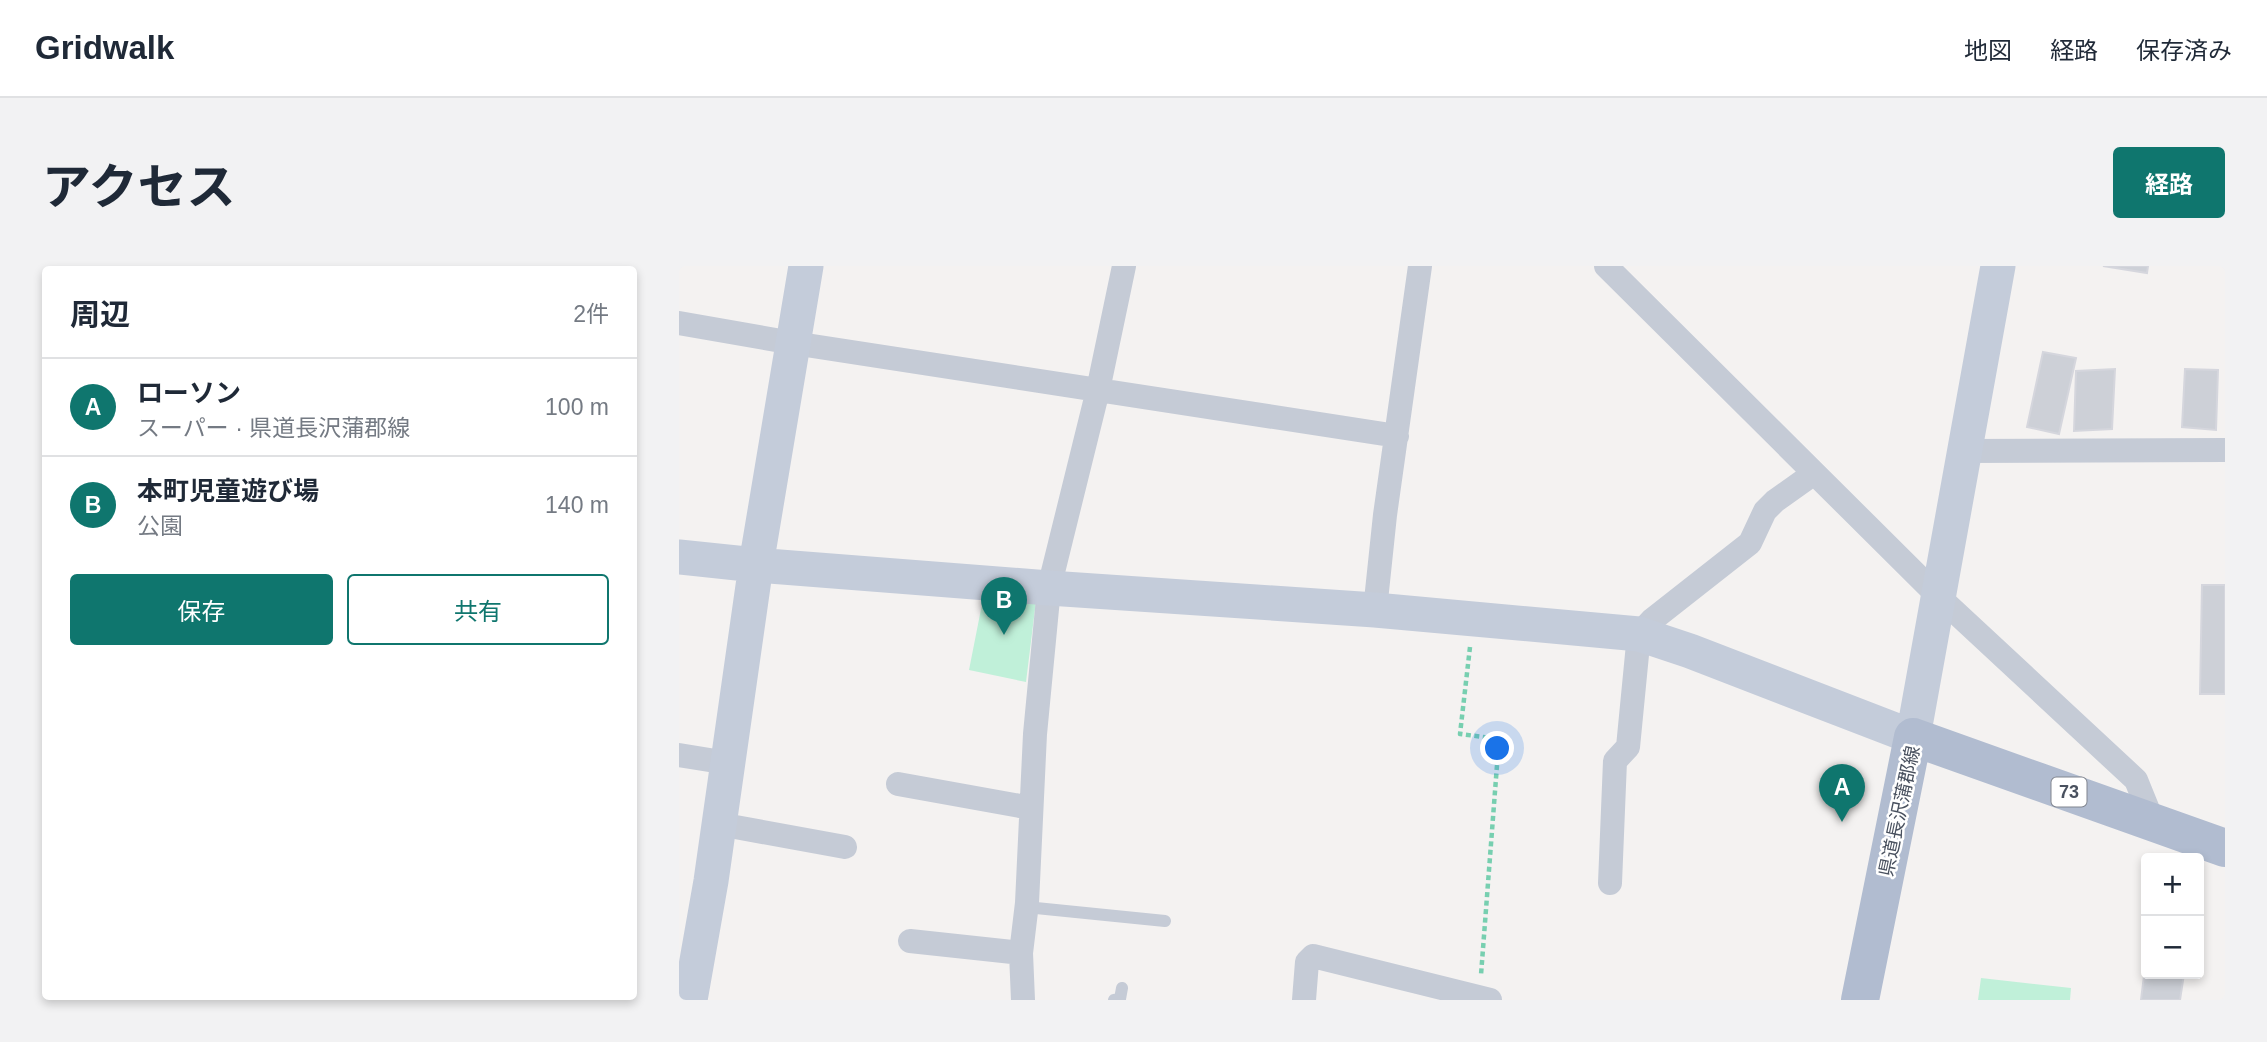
<!DOCTYPE html>
<html lang="ja">
<head>
<meta charset="utf-8">
<style>
  body { margin:0; font-family:Helvetica,"Noto Sans JP",sans-serif; background:#f2f2f3; color:#1f2937 }
  .controls { position:absolute; right:21px; bottom:21px; display:grid; overflow:hidden; border-radius:7px; box-shadow:0 4px 10px #0003 }
  .controls button { width:63px; height:63px; display:grid; place-items:center; padding:0; border:0; border-bottom:2px solid #e0e1e3; background:#fff; color:#1f2937; font:35px sans-serif }
  .you { position:absolute; left:819px; top:483px; width:24px; height:24px; margin:-18px; border:5px solid #fff; border-radius:50%; background:#1a73e8; box-shadow:0 0 0 10px #1a73e833 }
  .badge { display:grid; place-items:center; width:46px; height:46px; border-radius:50%; background:#0f766e; color:#fff; font-size:23px; font-weight:700 }
  .pin { position:absolute; translate:-50% -58px; filter:drop-shadow(0 2px 4px #0008) }
  .pin::after { content:''; position:absolute; top:37px; width:24px; height:21px; background:inherit; clip-path:polygon(0 0,100% 0,50% 100%) }
  .list { margin:0; padding:0; list-style:none }
  h2 { display:flex; justify-content:space-between; align-items:center; height:91px; margin:0; padding:0 28px; font-size:30px }
  h2 small { font-size:23px; font-weight:400; color:#747a83 }
  .list li { display:grid; grid-template-columns:46px 1fr auto; gap:21px; align-items:center; box-sizing:border-box; height:98px; padding:0 28px; border-top:2px solid #e0e1e3 }
  .list b { display:block; font-size:26px; white-space:nowrap }
  .list p { margin:0; font-size:23px; white-space:nowrap; color:#747a83 }
  .list em { font-size:23px; font-style:normal; color:#747a83 }
  .actions { display:flex; gap:14px; padding:21px 28px }
  .actions a { flex:1; padding:16px 0; border:2px solid #0f766e; border-radius:7px; text-align:center; font-size:24px; color:#0f766e }
  .actions .main { background:#0f766e; color:#fff }
  .map { position:relative; flex:none; width:1546px; height:734px; overflow:hidden; border-radius:7px }
  header { display:flex; align-items:center; gap:42px; box-sizing:border-box; height:98px; padding:0 35px; background:#fff; border-bottom:2px solid #e0e1e3 }
  header strong { font-size:33px }
  nav { display:flex; gap:38px; margin-inline-start:auto; font-size:24px }
  .intro { display:flex; align-items:center; justify-content:space-between; box-sizing:border-box; height:168px; padding:0 42px }
  h1 { margin:0; font-size:49px }
  .button { padding:18px 32px; border-radius:7px; background:#0f766e; color:#fff; font-size:24px; font-weight:700 }
  main { display:flex; gap:42px; padding:0 42px }
  aside { flex:1; background:#fff; border-radius:7px; box-shadow:0 4px 10px #0003 }
  .map>svg:first-child { display:block }
</style>
</head>
<body>
<header>
<strong>Gridwalk</strong>
<nav><a>地図</a><a>経路</a><a>保存済み</a></nav>
</header>
<div class="intro"><h1>アクセス</h1><a class="button">経路</a></div>
<main>
<aside>
<h2>周辺<small>2件</small></h2>
<ul class="list">
<li><span class="badge">A</span><div><b>ローソン</b><p>スーパー · 県道長沢蒲郡線</p></div><em>100 m</em></li>
<li><span class="badge">B</span><div><b>本町児童遊び場</b><p>公園</p></div><em>140 m</em></li>
</ul>
<div class="actions"><a class="main">保存</a><a>共有</a></div>
</aside>
<div class="map">
<svg width="1546" height="734" viewBox="0 0 1546 734">
  <rect width="100%" height="100%" fill="#f4f2f1"/>
  <path fill="#c0f0d9" d="M 304,333 L 357,335 L 347,416 L 290,404 Z
    M 1302,712 L 1392,722 L 1391,734 L 1299,734 Z"/>
  <path fill="#cdd0d7" stroke="#d5d6dd" stroke-width="2" d="M 1424,0 L 1469,0 L 1468,7 Z
    M 1364,86 L 1397,92 L 1380,168 L 1348,161 Z
    M 1436,103 L 1433,163 L 1395,165 L 1397,105 Z
    M 1506,103 L 1539,104 L 1537,164 L 1503,161 Z
    M 1523,319 L 1546,319 L 1546,428 L 1521,428 Z
    M 1467,693 L 1467,708 L 1505,708 L 1501,734 L 1462,734 Z"/>
  <g fill="none" stroke-linecap="round" stroke-linejoin="round">
    <path stroke="#77cfb0" stroke-width="4.5" stroke-dasharray="5 3.5" stroke-linecap="butt" d="M 791,381 L 781,468 L 820,473 L 802,709"/>
    <path stroke="#c5cbd6" stroke-width="12" d="M 347,641 L 486,655
      M 435,734 L 441,733 L 443,722"/>
    <path stroke="#c5cbd6" stroke-width="24" d="M 927,0 L 1259,330 L 1457,514 L 1474,556
      M 0,57 L 114,77 L 718,170
      M 1285,185 L 1546,184
      M 696,344 L 706,249 L 741,0
      M 0,489 L 49,497
      M 219,518 L 352,542
      M 40,558 L 166,581
      M 931,617 L 936,495 L 949,481 L 960,368 L 973,354 L 1071,277 L 1086,245 L 1096,235 L 1134,208
      M 231,675 L 342,687
      M 344,734 L 342,687 L 348,637 L 356,468 L 370,322 L 419,124 L 445,0
      M 625,734 L 628,696 L 634,690 L 811,734"/>
    <path stroke="#c4ccda" stroke-width="35" d="M 0,291 L 77,299 L 127,0
      M 11,734 L 32,615 L 77,299 L 370,322 L 696,344 L 960,368 L 1011,385 L 1234,471 L 1319,0"/>
    <path stroke="#b1bcd0" stroke-width="38" d="M 1181,734 L 1234,471 L 1546,582"/>
  </g>
  <g text-anchor="middle" stroke-width="5" stroke-linejoin="round" paint-order="stroke">
    <rect fill="#fff" stroke="#80858f" stroke-width="2" x="1372.5" y="511.5" width="35" height="29" rx="5"/>
    <g font-size="18" font-weight="bold" fill="#49515f">
      <text x="1390" y="532">73</text>
    </g>
    <g font-size="19" fill="#49515f" stroke="#fff">
      <text transform="translate(1220 545) rotate(-78)" y="7">県道長沢蒲郡線</text>
    </g>
  </g>
</svg>
<div class="controls">
<button>+</button>
<button>−</button>
</div>
<div class="you"></div>
<div class="pin badge" style="left:1163px;top:556px">A</div>
<div class="pin badge" style="left:325px;top:369px">B</div>
</div>
</main>
</body>
</html>
